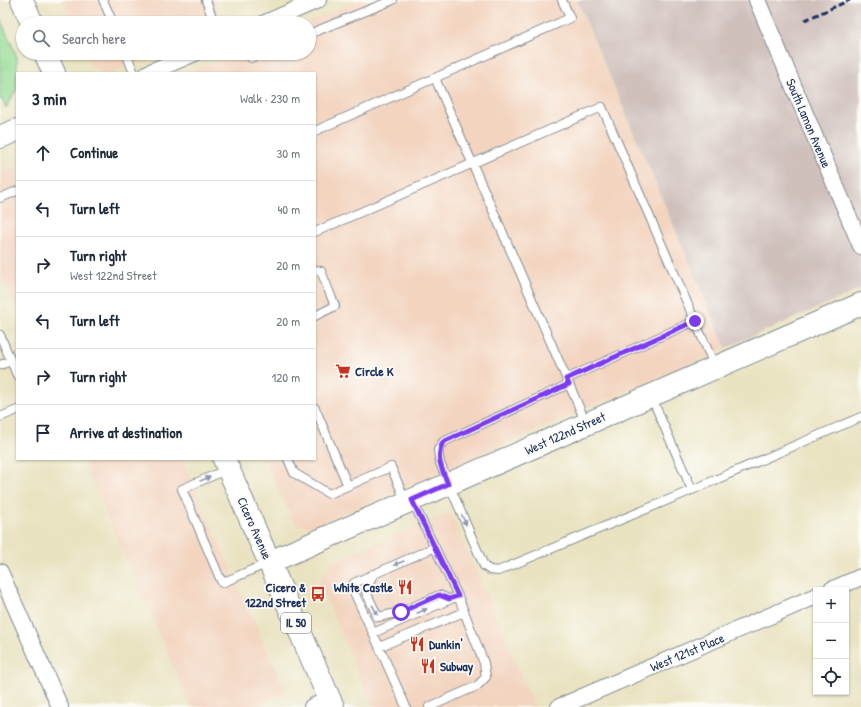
<!DOCTYPE html>
<html lang="en">
<head>
<meta charset="utf-8">
<style>
  body { margin:0; font-family:"Patrick Hand",sans-serif; background:#f6f6f7; color:#1f2937 }
  .controls { position:absolute; right:12px; bottom:12px; display:grid; overflow:hidden; border-radius:0px; box-shadow:0 1px 3px #0004 }
  .controls button { width:36px; height:36px; display:grid; place-items:center; padding:0; border:0; border-bottom:1px solid #e0e1e3; background:#fff; color:#1f2937; font:20px sans-serif }
  .stop { position:absolute; width:12px; height:12px; margin:-9px; border:3px solid #7c3aed; border-radius:50%; background:#fff }
  .stop.end { background:#7c3aed; border-color:#fff; box-shadow:0 1px 4px #0008 }
  .list { margin:0; padding:0; list-style:none }
  h2 { display:flex; justify-content:space-between; align-items:center; height:52px; margin:0; padding:0 16px; font-size:17px }
  h2 small { font-size:13px; font-weight:400; color:#747a83 }
  .list li { display:grid; grid-template-columns:26px 1fr auto; gap:12px; align-items:center; box-sizing:border-box; height:56px; padding:0 16px; border-top:1px solid #e0e1e3 }
  .list b { display:block; font-size:15px; white-space:nowrap }
  .list p { margin:0; font-size:13px; white-space:nowrap; color:#747a83 }
  .list em { font-size:13px; font-style:normal; color:#747a83 }
  .icon { flex:none; width:22px; height:22px; fill:none; stroke:currentColor; stroke-width:2; stroke-linecap:round; stroke-linejoin:round }
  .map { position:relative; flex:none; width:861px; height:707px; overflow:hidden }
  .search { position:absolute; background:#fff; box-shadow:0 1px 3px #0004; left:16px; top:16px; width:300px; height:44px; display:flex; align-items:center; gap:10px; box-sizing:border-box; padding:0 14px; border-radius:22px; color:#747a83; font-size:15px }
  .panel { position:absolute; background:#fff; box-shadow:0 1px 3px #0004; left:16px; top:72px; width:300px; height:388px; border-radius:0px }
  .map>svg:first-child { display:block }
</style>
</head>
<body>
<div class="map">
<svg width="861" height="707" viewBox="0 0 861 707">
  <rect width="100%" height="100%" fill="#fdfcf7"/>
  <filter id="ink" filterUnits="userSpaceOnUse"><feTurbulence type="fractalNoise" baseFrequency=".025" numOctaves="2"/><feDisplacementMap in="SourceGraphic" scale="8" xChannelSelector="R" yChannelSelector="G"/><feConvolveMatrix kernelMatrix="1 2 1 2 8 2 1 2 1" color-interpolation-filters="sRGB"/></filter>
  <filter id="wash" filterUnits="userSpaceOnUse"><feTurbulence type="fractalNoise" baseFrequency=".012" numOctaves="4" result="noise"/><feDisplacementMap in="SourceGraphic" scale="16" xChannelSelector="R" yChannelSelector="G"/><feGaussianBlur stdDeviation="0.9" result="paint"/><feColorMatrix in="noise" values="0 0 0 0 0 0 0 0 0 0 0 0 0 0 0 0 0 1.4 0 .05"/><feComposite in="paint" operator="in"/></filter>
  <g filter="url(#wash)">
    <rect width="100%" height="100%" fill="#e9e3c1"/>
    <path fill="#f3d4bf" d="M 62,0 L 214,0 L 224,23 L 72,23 Z
      M 359,0 L 576,0 L 726,348 L 312,527 L 295,524 L 264,459 L 315,459 L 315,73 L 189,73 L 235,53 L 309,53 L 309,23 L 306,23 Z
      M 85,53 L 162,53 L 112,73 L 104,73 L 92,67 Z
      M 17,165 L 17,310 L 0,271 L 0,172 Z
      M 82,459 L 182,459 L 286,693 L 253,707 L 191,707 Z
      M 450,512 L 535,707 L 373,707 L 320,585 L 322,573 L 333,561 Z"/>
    <path fill="#cfc0bb" d="M 577,0 L 861,0 L 861,289 L 726,348 Z"/>
    <path fill="#98dc95" stroke="#5a867a" d="M 0,18 L 17,57 L 17,88 L 6,108 L 2,99 L 0,100 Z"/>
  </g>
  <g filter="url(#ink)">
    <g fill="none" stroke-linecap="round" stroke-linejoin="round">
      <g stroke="#828990" stroke-width="10">
        <path id="lane" d="M 103,0 L 113,23
          M 206,0 L 214,23
          M 309,34 L 393,0
          M 126,53 L 134,73
          M 249,53 L 251,58 L 263,53
          M 435,78 L 586,423
          M 315,131 L 570,18 L 562,0
          M 0,198 L 17,191
          M 315,232 L 602,107 L 715,367
          M 315,270 L 321,271 L 335,306 L 315,316
          M 0,335 L 17,375
          M 0,365 L 11,361
          M 566,379 L 695,321
          M 569,384 L 443,442 L 438,450 L 440,463 L 484,566 L 490,570 L 498,571 L 692,490
          M 651,396 L 692,490 L 861,417
          M 315,408 L 348,486
          M 0,417 L 17,410
          M 288,459 L 294,473 L 329,494 L 391,467 L 406,502
          M 228,469 L 182,489 L 222,583 L 270,562
          M 412,500 L 458,596 L 484,663 L 486,677 L 477,686 L 429,707
          M 435,547 L 354,583 L 352,588 L 373,633 L 458,596
          M 373,574 L 366,592 L 378,617 L 401,612 L 439,595 L 449,599
          M 373,633 L 406,707
          M 379,647 L 464,612"/>
      </g>
      <g stroke="#828990" stroke-width="18">
        <path id="street" d="M 757,0 L 861,246
          M 265,23 L 318,0
          M 148,73 L 195,53
          M 0,572 L 60,707
          M 831,590 L 861,577
          M 312,707 L 330,699
          M 559,707 L 816,596"/>
      </g>
      <g stroke="#828990" stroke-width="24">
        <path id="secondary" d="M 0,137 L 17,130
          M 270,562 L 861,304"/>
      </g>
      <g stroke="#828990" stroke-width="24">
        <path id="primary" d="M 22,0 L 32,23
          M 45,53 L 54,73
          M 224,459 L 333,707"/>
      </g>
      <use href="#lane" stroke="#fff" stroke-width="8"/>
      <use href="#street" stroke="#fff" stroke-width="16"/>
      <use href="#secondary" stroke="#fff" stroke-width="22"/>
      <use href="#primary" stroke="#fff" stroke-width="22"/>
      <path stroke="#1b2f5e" stroke-width="3" stroke-dasharray="6 3" stroke-linecap="butt" d="M 805,20 L 850,0"/>
    </g>
    <defs><path id="oneway-solid" d="M-6-.8H1V-3.2L6.5 0L1 3.2V.8H-6Z"/></defs>
    <g fill="#8d97ae">
      <use href="#oneway-solid" transform="translate(205 479) rotate(-23)"/>
      <use href="#oneway-solid" transform="translate(464 520) rotate(66)"/>
      <use href="#oneway-solid" transform="translate(399 563) rotate(157)"/>
      <use href="#oneway-solid" transform="translate(375 610) rotate(61)"/>
      <use href="#oneway-solid" transform="translate(422 611) rotate(-24)"/>
    </g>
  </g>
  <g fill="none" stroke-linecap="round" stroke-linejoin="round" filter="url(#ink)">
    <path stroke="#7c3aed" stroke-width="5" d="M 401,612 L 439,595 L 449,599 L 458,596 L 412,500 L 448,484 C 442,469 435,458 443,442 L 569,384 L 566,379 L 695,321"/>
  </g>
  <defs>
    <g id="supermarket-bare" transform="scale(1.2)"><path d="M-6-5.5h2.5l.6 2H6L4.5 2H-2.5L-4.4-4H-6ZM-1.5 3.2a1.3 1.3 0 1 0 .1 0ZM3 3.2a1.3 1.3 0 1 0 .1 0Z" fill="#c8321e" stroke="#fdfcf7" stroke-width="2.5" paint-order="stroke"/></g>
    <g id="restaurant-bare" transform="scale(1.2)"><path d="M-5-6h1v4h1v-4h1v4h1v-4h1v5L-1.5 .5V6h-2V.5L-5-1ZM5-6V6H3V1.5H1.5Q1.5-4 5-6Z" fill="#c8321e" stroke="#fdfcf7" stroke-width="2.5" paint-order="stroke"/></g>
    <g id="bus-bare" transform="scale(1.2)"><path d="M-5-6H5V4H4V6H2V4H-2V6H-4V4H-5ZM-3.5-4V0h7V-4ZM-3.5 1.2v1.5H-2V1.2ZM2 1.2v1.5H3.5V1.2Z" fill="#c8321e" stroke="#fdfcf7" stroke-width="2.5" paint-order="stroke"/></g>
  </defs>
  <g fill-rule="evenodd">
    <use href="#supermarket-bare" x="343" y="371"/>
    <use href="#restaurant-bare" x="405" y="587"/>
    <use href="#bus-bare" x="318" y="594"/>
    <use href="#restaurant-bare" x="417" y="644"/>
    <use href="#restaurant-bare" x="428" y="666"/>
  </g>
  <g text-anchor="middle" stroke-width="3.5" stroke-linejoin="round" paint-order="stroke">
    <rect fill="#fdfcf7" stroke="#5f6c8c" stroke-width="1" x="281" y="613" width="30" height="20" rx="3"/>
    <g font-size="12" font-weight="bold" fill="#1b2f5e">
      <text x="296" y="627">IL 50</text>
    </g>
    <g font-size="13" fill="#1b2f5e" stroke="#fdfcf7">
      <text transform="translate(809 123) rotate(67)" y="5">South Lamon Avenue</text>
      <text transform="translate(565 433) rotate(-24)" y="5">West 122nd Street</text>
      <text transform="translate(255 528) rotate(66)" y="5">Cicero Avenue</text>
      <text transform="translate(687 652) rotate(-23)" y="5">West 121st Place</text>
    </g>
    <g font-size="13" font-weight="bold" fill="#1b2f5e" stroke="#fdfcf7" text-anchor="start">
      <text x="355" y="376">Circle K</text>
      <text x="306" y="592" text-anchor="end">Cicero &amp;<tspan x="306" dy="15">122nd Street</tspan></text>
      <text x="393" y="592" text-anchor="end">White Castle</text>
      <text x="429" y="649">Dunkin'</text>
      <text x="440" y="671">Subway</text>
    </g>
  </g>
</svg>
<div class="controls">
<button>+</button>
<button>−</button>
<button><svg class="icon" aria-label="locate" viewBox="0 0 24 24"><circle cx="12" cy="12" r="6"/><path d="M12 2v4M12 18v4M2 12h4M18 12h4"/></svg></button>
</div>
<div class="stop" style="left:401px;top:612px"></div>
<div class="stop end" style="left:695px;top:321px"></div>
<div class="search"><svg class="icon" aria-label="search" viewBox="0 0 24 24"><circle cx="10" cy="10" r="6"/><path d="M15 15l6 6"/></svg>Search here</div>
<section class="panel">
<h2>3 min<small>Walk · 230 m</small></h2>
<ul class="list">
<li><svg class="icon" aria-label="ahead" viewBox="0 0 24 24"><path d="M12 20V5M6 11l6-6 6 6"/></svg><div><b>Continue</b></div><em>30 m</em></li>
<li><svg class="icon" aria-label="left" viewBox="0 0 24 24"><path d="M17 20v-9H6M10 6l-5 5 5 5"/></svg><div><b>Turn left</b></div><em>40 m</em></li>
<li><svg class="icon" aria-label="right" viewBox="0 0 24 24"><path d="M7 20v-9h11M14 6l5 5-5 5"/></svg><div><b>Turn right</b><p>West 122nd Street</p></div><em>20 m</em></li>
<li><svg class="icon" aria-label="left" viewBox="0 0 24 24"><path d="M17 20v-9H6M10 6l-5 5 5 5"/></svg><div><b>Turn left</b></div><em>20 m</em></li>
<li><svg class="icon" aria-label="right" viewBox="0 0 24 24"><path d="M7 20v-9h11M14 6l5 5-5 5"/></svg><div><b>Turn right</b></div><em>120 m</em></li>
<li><svg class="icon" aria-label="arrive" viewBox="0 0 24 24"><path d="M6 21V4h12l-3 4 3 4H6"/></svg><div><b>Arrive at destination</b></div></li>
</ul>
</section>
</div>
</body>
</html>
